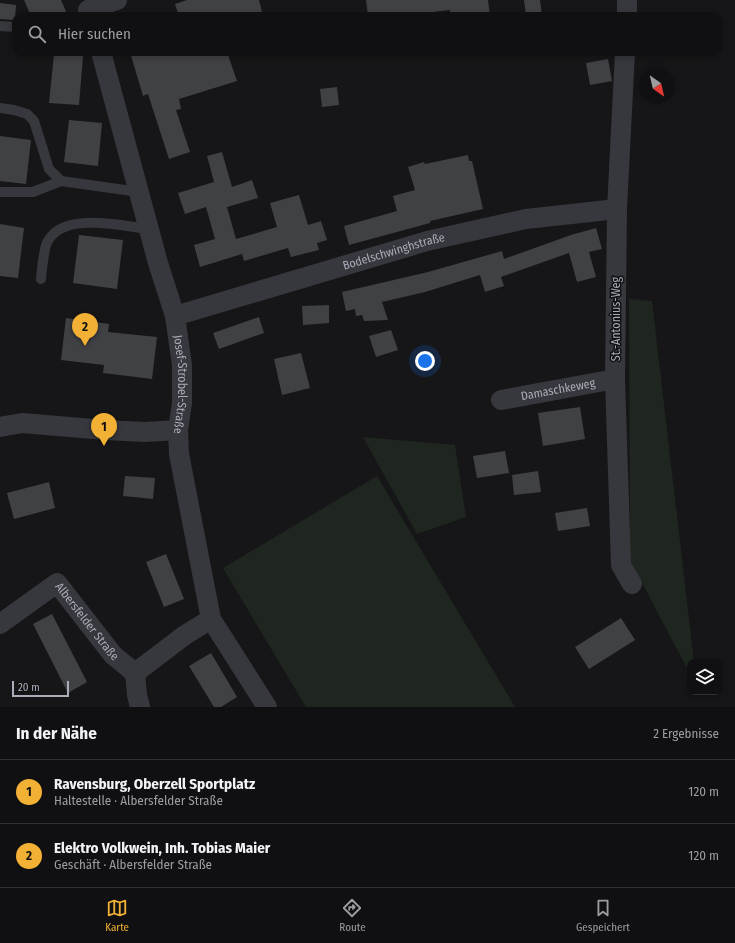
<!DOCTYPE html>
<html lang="de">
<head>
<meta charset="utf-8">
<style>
  body { margin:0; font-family:"Fira Sans Condensed",sans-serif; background:#19191b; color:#f1f3f6 }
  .controls { position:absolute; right:12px; bottom:12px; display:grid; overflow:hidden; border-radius:8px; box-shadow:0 2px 6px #0003 }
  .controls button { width:36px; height:36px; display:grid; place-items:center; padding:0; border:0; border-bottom:1px solid #303032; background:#101012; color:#f1f3f6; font:20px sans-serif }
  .compass { position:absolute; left:639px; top:68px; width:36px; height:36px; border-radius:50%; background:#101012; box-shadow:0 2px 6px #0003; rotate:146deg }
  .scale { position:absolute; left:12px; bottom:10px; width:57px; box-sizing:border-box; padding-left:4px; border:2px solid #a8adb8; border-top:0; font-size:11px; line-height:14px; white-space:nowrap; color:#a8adb8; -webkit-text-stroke:3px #111113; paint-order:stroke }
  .you { position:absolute; left:425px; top:361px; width:14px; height:14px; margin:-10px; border:3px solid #fff; border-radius:50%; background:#1a73e8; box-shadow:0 0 0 6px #1a73e833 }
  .badge { display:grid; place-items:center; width:26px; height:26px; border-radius:50%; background:#f2b134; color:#111; font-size:13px; font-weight:700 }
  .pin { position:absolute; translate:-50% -33px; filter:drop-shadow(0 1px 2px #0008) }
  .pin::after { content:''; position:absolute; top:21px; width:14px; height:12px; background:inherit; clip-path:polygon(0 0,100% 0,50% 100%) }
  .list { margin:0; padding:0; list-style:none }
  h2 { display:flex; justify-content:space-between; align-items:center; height:52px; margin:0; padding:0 16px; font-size:17px }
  h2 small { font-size:13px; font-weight:400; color:#9c9d9f }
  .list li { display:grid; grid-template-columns:26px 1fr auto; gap:12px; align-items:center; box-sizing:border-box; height:64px; padding:0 16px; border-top:1px solid #303032 }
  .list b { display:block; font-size:15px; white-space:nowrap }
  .list p { margin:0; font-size:13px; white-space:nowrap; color:#9c9d9f }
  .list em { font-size:13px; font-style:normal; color:#9c9d9f }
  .icon { flex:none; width:22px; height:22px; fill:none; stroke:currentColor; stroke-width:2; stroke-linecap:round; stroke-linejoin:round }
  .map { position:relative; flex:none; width:735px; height:707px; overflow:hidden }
  .search { position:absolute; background:#101012; box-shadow:0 2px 6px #0003; left:12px; right:12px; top:12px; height:44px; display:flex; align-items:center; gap:10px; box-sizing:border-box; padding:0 14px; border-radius:12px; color:#9c9d9f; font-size:15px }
  .sheet { height:180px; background:#101012 }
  nav { display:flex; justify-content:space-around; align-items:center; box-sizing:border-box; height:56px; border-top:1px solid #303032; background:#101012; font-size:11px; color:#9c9d9f }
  nav a { display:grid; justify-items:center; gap:2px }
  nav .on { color:#f2b134 }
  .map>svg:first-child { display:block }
</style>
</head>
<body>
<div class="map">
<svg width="735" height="707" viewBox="0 0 735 707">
  <rect width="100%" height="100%" fill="#161618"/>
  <path fill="#1e261f" d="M 629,299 L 652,301 L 694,662 L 690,662 L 690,674 L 630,560 Z
    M 363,437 L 455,445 L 466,517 L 417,534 Z
    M 377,476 L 515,707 L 306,707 L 223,568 Z"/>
  <path fill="#404145" d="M 24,0 L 61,0 L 68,16 L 31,16 Z
    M 187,0 L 259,0 L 263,16 L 179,16 L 175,4 Z
    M 366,0 L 488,0 L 490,16 L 450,16 L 450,9 L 450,10 L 399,16 L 368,16 Z
    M 524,0 L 540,0 L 542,16 L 526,16 Z
    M 0,3 L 16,5 L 15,20 L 0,19 Z
    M 130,52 L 227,52 L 237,81 L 179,99 L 181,109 L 176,110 L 190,152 L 169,159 L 148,94 L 143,96 Z
    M 54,54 L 83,56 L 79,105 L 49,103 Z
    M 608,59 L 612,81 L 590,85 L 586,63 Z
    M 337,87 L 339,105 L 322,107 L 320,89 Z
    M 69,120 L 102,123 L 98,166 L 64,162 Z
    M 0,136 L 31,140 L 26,184 L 0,181 Z
    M 222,152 L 232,187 L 252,180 L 258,198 L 227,207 L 236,239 L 277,227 L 270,203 L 299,195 L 308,225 L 321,221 L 327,240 L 317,243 L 319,250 L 291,257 L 288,248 L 244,261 L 242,254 L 200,267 L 194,245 L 215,239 L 206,207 L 185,214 L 178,193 L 214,182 L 207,156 Z
    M 468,155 L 469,161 L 472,161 L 483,209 L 430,221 L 430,223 L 349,245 L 344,226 L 397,211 L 393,196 L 415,190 L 408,167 L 424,162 L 425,164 Z
    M 0,224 L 24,228 L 18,278 L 0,276 Z
    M 596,228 L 602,249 L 589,252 L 596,277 L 577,282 L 569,253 L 501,277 L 504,286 L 485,292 L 480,275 L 425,292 L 382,302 L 388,320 L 364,321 L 362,315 L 356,316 L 355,309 L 346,311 L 342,292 L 428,272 L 502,251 L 504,259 L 571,235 Z
    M 79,235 L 123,240 L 117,289 L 73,283 Z
    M 329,305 L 329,323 L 303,325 L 302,306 Z
    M 259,317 L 264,333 L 219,349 L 213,333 Z
    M 66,318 L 109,324 L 108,332 L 157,337 L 152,379 L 103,373 L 104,365 L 61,360 Z
    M 391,330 L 398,350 L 376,357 L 369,336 Z
    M 301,353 L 310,388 L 282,395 L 274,359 Z
    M 580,407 L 585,439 L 543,446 L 538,413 Z
    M 505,451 L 509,473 L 477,478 L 473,456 Z
    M 538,471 L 541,492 L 514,495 L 512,475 Z
    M 125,476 L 155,478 L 153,499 L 123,496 Z
    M 49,482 L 55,508 L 14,519 L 7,493 Z
    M 587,508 L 590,526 L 558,531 L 555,513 Z
    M 166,554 L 184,599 L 164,607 L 146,562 Z
    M 52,614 L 87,682 L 68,693 L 33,624 Z
    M 621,618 L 635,640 L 589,669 L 575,647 Z
    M 211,653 L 237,697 L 221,707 L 214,707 L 189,666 Z"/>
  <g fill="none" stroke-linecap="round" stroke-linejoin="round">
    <path stroke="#37383d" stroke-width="10" d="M 0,26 L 16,27
      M 0,108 L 14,110 L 27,114 L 34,121 L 49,169 L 61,181 L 139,192
      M 0,192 L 33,192 L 61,181
      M 41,279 C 42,269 43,256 46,245 C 59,210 121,226 149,229"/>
    <g stroke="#37383d" stroke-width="20">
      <path d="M 88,10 L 117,0"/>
      <path d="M 627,16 L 627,0"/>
      <path id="s1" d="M 101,52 L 158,263 L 175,316 L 182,365 L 182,403 L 178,430 L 179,454 L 211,619 L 267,707"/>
      <path d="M 625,52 L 617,209 L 615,379 L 621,565 L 632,584"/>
      <path id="s2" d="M 175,316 L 427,241 L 526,219 L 617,209"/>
      <path id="s3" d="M 501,400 L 615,379"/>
      <path d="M 0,427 L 22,423 L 105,430 L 145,432 L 178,430"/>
      <path id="s4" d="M 0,624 L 57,583 L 113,655 L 135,673"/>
      <path d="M 140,707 L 137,695 L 135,673 L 185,635 L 211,619"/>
    </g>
  </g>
  <g text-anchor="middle" stroke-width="3" stroke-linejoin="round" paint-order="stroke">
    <g font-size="12" fill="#a8adb8" stroke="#111113">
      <text dy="4" stroke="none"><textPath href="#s2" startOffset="228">Bodelschwinghstraße</textPath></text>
      <text transform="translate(616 319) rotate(-90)" y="4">St.-Antonius-Weg</text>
      <text dy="4" stroke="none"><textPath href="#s1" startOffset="343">Josef-Strobel-Straße</textPath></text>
      <text dy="4" stroke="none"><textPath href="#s3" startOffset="58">Damaschkeweg</textPath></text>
      <text dy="4" stroke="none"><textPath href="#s4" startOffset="119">Albersfelder Straße</textPath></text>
    </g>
  </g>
</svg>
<div class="controls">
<button><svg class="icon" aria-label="layers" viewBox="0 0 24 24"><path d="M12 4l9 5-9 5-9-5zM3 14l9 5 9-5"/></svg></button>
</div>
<svg class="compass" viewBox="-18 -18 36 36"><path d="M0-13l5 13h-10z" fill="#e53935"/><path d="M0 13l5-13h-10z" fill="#9c9d9f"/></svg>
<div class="scale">20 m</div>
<div class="you"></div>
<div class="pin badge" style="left:104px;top:446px">1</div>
<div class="pin badge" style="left:85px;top:346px">2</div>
<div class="search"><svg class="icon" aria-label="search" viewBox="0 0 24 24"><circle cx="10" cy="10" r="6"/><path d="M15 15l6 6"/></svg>Hier suchen</div>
</div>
<section class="sheet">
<h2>In der Nähe<small>2 Ergebnisse</small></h2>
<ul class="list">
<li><span class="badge">1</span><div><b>Ravensburg, Oberzell Sportplatz</b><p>Haltestelle · Albersfelder Straße</p></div><em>120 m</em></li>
<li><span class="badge">2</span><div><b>Elektro Volkwein, Inh. Tobias Maier</b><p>Geschäft · Albersfelder Straße</p></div><em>120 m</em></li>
</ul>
</section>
<nav>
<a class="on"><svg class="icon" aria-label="map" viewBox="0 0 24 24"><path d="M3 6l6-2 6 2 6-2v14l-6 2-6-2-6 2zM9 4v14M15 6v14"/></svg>Karte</a>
<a><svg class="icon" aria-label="directions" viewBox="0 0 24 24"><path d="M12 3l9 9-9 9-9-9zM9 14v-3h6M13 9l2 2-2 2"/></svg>Route</a>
<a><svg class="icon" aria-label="saved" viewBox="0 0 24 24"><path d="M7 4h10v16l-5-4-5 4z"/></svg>Gespeichert</a>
</nav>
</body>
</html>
